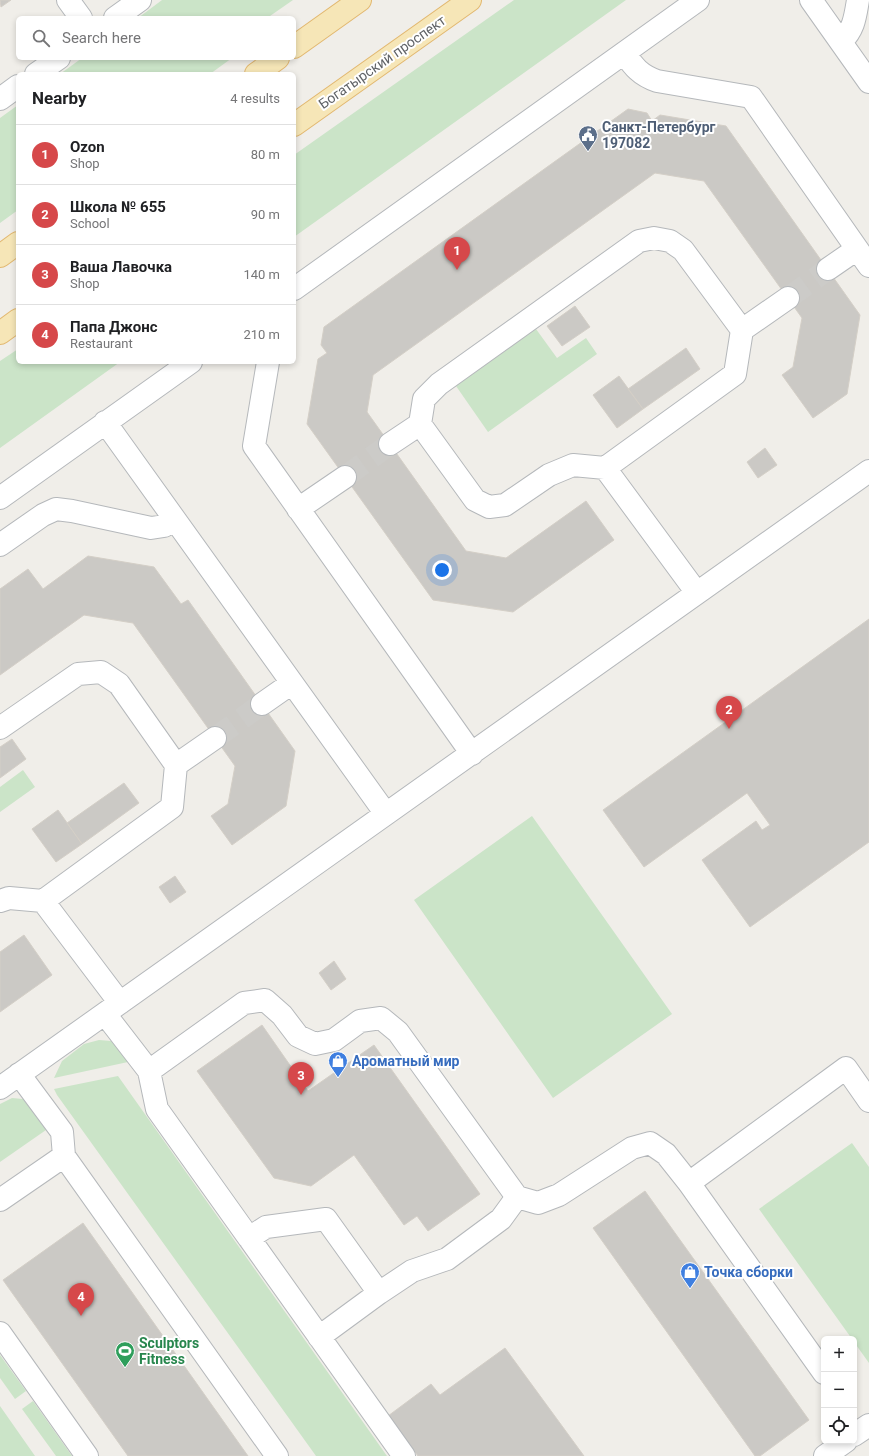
<!DOCTYPE html>
<html lang="en">
<head>
<meta charset="utf-8">
<style>
  body { margin:0; font-family:Roboto,sans-serif; background:#f2f2f2; color:#202124 }
  .controls { position:absolute; right:12px; bottom:12px; display:grid; overflow:hidden; border-radius:6px; box-shadow:0 2px 6px #0003 }
  .controls button { width:36px; height:36px; display:grid; place-items:center; padding:0; border:0; border-bottom:1px solid #e0e0e0; background:#fff; color:#202124; font:20px sans-serif }
  .you { position:absolute; left:442px; top:570px; width:14px; height:14px; margin:-10px; border:3px solid #fff; border-radius:50%; background:#1a73e8; box-shadow:0 0 0 6px #1a73e833 }
  .badge { display:grid; place-items:center; width:26px; height:26px; border-radius:50%; background:#d6484a; color:#fff; font-size:13px; font-weight:700 }
  .pin { position:absolute; translate:-50% -33px; filter:drop-shadow(0 1px 2px #0008) }
  .pin::after { content:''; position:absolute; top:21px; width:14px; height:12px; background:inherit; clip-path:polygon(0 0,100% 0,50% 100%) }
  .list { margin:0; padding:0; list-style:none }
  h2 { display:flex; justify-content:space-between; align-items:center; height:52px; margin:0; padding:0 16px; font-size:17px }
  h2 small { font-size:13px; font-weight:400; color:#757577 }
  .list li { display:grid; grid-template-columns:26px 1fr auto; gap:12px; align-items:center; box-sizing:border-box; height:60px; padding:0 16px; border-top:1px solid #e0e0e0 }
  .list b { display:block; font-size:15px; white-space:nowrap }
  .list p { margin:0; font-size:13px; white-space:nowrap; color:#757577 }
  .list em { font-size:13px; font-style:normal; color:#757577 }
  .icon { flex:none; width:22px; height:22px; fill:none; stroke:currentColor; stroke-width:2; stroke-linecap:round; stroke-linejoin:round }
  .map { position:relative; flex:none; width:869px; height:1456px; overflow:hidden }
  .search { position:absolute; background:#fff; box-shadow:0 2px 6px #0003; left:16px; top:16px; width:280px; height:44px; display:flex; align-items:center; gap:10px; box-sizing:border-box; padding:0 14px; border-radius:6px; color:#757577; font-size:15px }
  .panel { position:absolute; background:#fff; box-shadow:0 2px 6px #0003; left:16px; top:72px; width:280px; height:292px; border-radius:6px }
  .map>svg:first-child { display:block }
</style>
</head>
<body>
<div class="map">
<svg width="869" height="1456" viewBox="0 0 869 1456">
  <rect width="100%" height="100%" fill="#f0eee9"/>
  <path fill="#cbe4c8" d="M 162,0 L 293,0 L 270,16 L 271,18 L 138,18 Z
    M 514,0 L 626,0 L 294,237 L 294,155 Z
    M 82,58 L 232,58 L 210,74 L 60,74 Z
    M 18,105 L 18,210 L 0,223 L 0,118 Z
    M 536,329 L 557,358 L 586,338 L 597,354 L 488,432 L 456,386 Z
    M 18,349 L 18,362 L 120,362 L 0,448 L 0,361 Z
    M 23,770 L 35,787 L 0,812 L 0,787 Z
    M 532,816 L 672,1014 L 553,1098 L 414,900 Z
    M 99,1040 L 111,1041 L 123,1049 L 128,1062 L 54,1078 L 62,1061 L 84,1044 Z
    M 118,1076 L 387,1456 L 316,1456 L 57,1095 L 54,1089 Z
    M 12,1098 L 23,1099 L 46,1130 L 0,1162 L 0,1104 Z
    M 852,1143 L 869,1167 L 869,1363 L 854,1342 L 854,1339 L 852,1339 L 759,1209 Z
    M 0,1355 L 26,1391 L 15,1399 L 0,1378 Z
    M 33,1401 L 72,1456 L 56,1456 L 22,1409 Z
    M 0,1406 L 35,1456 L 0,1456 Z"/>
  <path fill="#cbc9c5" stroke="#d4cfc7" d="M 0,0 L 11,0 L 1,7 Z
    M 628,109 L 647,113 L 652,121 L 660,115 L 726,126 L 860,315 L 847,394 L 813,418 L 782,375 L 793,367 L 802,318 L 704,181 L 655,173 L 373,375 L 367,412 L 466,551 L 506,558 L 586,501 L 614,540 L 513,612 L 433,600 L 307,424 L 318,359 L 327,353 L 321,345 L 324,327 Z
    M 575,306 L 590,327 L 562,346 L 547,326 Z
    M 686,348 L 700,369 L 643,409 L 628,389 Z
    M 619,376 L 643,409 L 617,428 L 593,395 Z
    M 765,448 L 777,465 L 758,478 L 747,462 Z
    M 88,556 L 154,567 L 181,604 L 188,600 L 295,751 L 286,806 L 232,845 L 211,816 L 228,804 L 235,766 L 133,623 L 84,615 L 0,675 L 0,589 L 28,569 L 43,589 Z
    M 869,619 L 869,842 L 750,927 L 702,860 L 756,821 L 762,830 L 770,825 L 747,793 L 644,867 L 603,810 Z
    M 12,739 L 26,759 L 0,778 L 0,747 Z
    M 124,783 L 139,803 L 82,844 L 67,823 Z
    M 58,810 L 82,844 L 56,862 L 32,829 Z
    M 175,876 L 186,892 L 170,903 L 159,887 Z
    M 24,935 L 52,975 L 0,1012 L 0,952 Z
    M 334,961 L 346,979 L 331,990 L 319,973 Z
    M 262,1025 L 308,1091 L 374,1045 L 480,1194 L 428,1231 L 417,1216 L 404,1225 L 354,1155 L 311,1186 L 274,1178 L 197,1071 Z
    M 645,1191 L 809,1420 L 760,1456 L 755,1456 L 593,1228 Z
    M 83,1223 L 248,1456 L 128,1456 L 3,1280 Z
    M 505,1348 L 584,1456 L 418,1456 L 388,1416 L 431,1384 L 440,1395 Z"/>
  <g fill="none" stroke-linecap="round" stroke-linejoin="round">
    <path stroke="#cccbc8" stroke-width="22" stroke-dasharray="22 11" stroke-linecap="butt" d="M 788,298 L 828,269
      M 345,477 L 390,444
      M 215,738 L 262,704"/>
    <g stroke="#b5b8bb" stroke-width="24">
      <path id="minor" d="M 68,0 L 81,18
        M 811,0 L 869,82
        M 115,18 L 140,0
        M 841,42 C 854,29 855,18 858,0
        M 624,53 C 634,67 640,75 657,81 L 751,97 L 869,266
        M 36,74 L 59,58
        M 0,99 L 18,86
        M 654,238 L 670,241 L 683,250 L 742,330 L 735,374 L 605,468 L 573,465 L 549,475 L 505,505 L 489,507 L 475,500 L 420,424 L 424,399 L 439,384 L 639,241 Z
        M 828,269 L 857,249
        M 294,289 L 698,0
        M 742,330 L 788,298
        M 268,362 L 254,446 L 472,754
        M 105,422 L 386,814
        M 390,444 L 420,424
        M 605,468 L 697,593
        M 0,498 L 191,362
        M 298,509 L 345,477
        M 0,545 L 43,515 L 56,509 L 72,511 L 151,528 L 164,526 L 175,520
        M 262,704 L 292,683
        M 0,728 L 78,674 L 101,672 L 119,684 L 176,765 L 172,807 L 43,901 L 9,898 L 0,901
        M 176,765 L 215,738
        M 43,901 L 120,1003
        M 105,1014 L 149,1071 L 157,1109 L 249,1238 L 266,1227 L 326,1219 L 379,1293 L 412,1271 L 447,1259 L 501,1219 L 517,1197
        M 149,1071 L 244,1003 L 265,1000 L 282,1015 L 298,1036 L 315,1044 L 334,1040 L 360,1021 L 381,1018 L 398,1032 L 517,1197 L 538,1203 L 559,1195 L 632,1148 L 650,1143 L 666,1154 L 689,1183 L 824,1373
        M 19,1074 L 62,1132 L 64,1156 L 277,1456
        M 0,1088 L 869,471
        M 689,1183 L 846,1068 L 869,1101
        M 0,1200 L 64,1156
        M 249,1238 L 404,1456
        M 0,1333 L 87,1456
        M 319,1337 L 379,1293
        M 854,1435 L 869,1425
        M 825,1456 L 846,1441"/>
    </g>
    <g stroke="#e2b870" stroke-width="24">
      <path id="major" d="M 294,47 L 360,0
        M 256,74 L 278,58
        M 294,125 L 470,0
        M 0,256 L 18,243
        M 0,333 L 18,320"/>
    </g>
    <use href="#minor" stroke="#fff" stroke-width="22"/>
    <use href="#major" stroke="#f6e6b7" stroke-width="22"/>
  </g>
  <defs>
    <g id="civic-pin" transform="scale(1)"><path d="M0 17L-7.5 6A9.5 9.5 0 1 1 7.5 6Z" fill="#5c6f8a" stroke="#fff"/><path d="M-.6-6.5H3V-4.5H.6V-3L4-1V1h2V6H-6V1h2V-1L-.6-3ZM-1.2 2.5V6h2.4V2.5Z" fill="#fff"/></g>
    <g id="shop-pin" transform="scale(1)"><path d="M0 17L-7.5 6A9.5 9.5 0 1 1 7.5 6Z" fill="#3f7fe0" stroke="#fff"/><path d="M-5-2.5h2.3a2.7 3.5 0 0 1 5.4 0H5L5.5 6h-11ZM-1.5-2.5h3a1.5 2.3 0 0 0-3 0Z" fill="#fff"/></g>
    <g id="stadium-pin" transform="scale(1)"><path d="M0 17L-7.5 6A9.5 9.5 0 1 1 7.5 6Z" fill="#2e9e5b" stroke="#fff"/><path d="M0-5a6.5 5 0 1 0 0 10a6.5 5 0 1 0 0-10ZM-3.5-1.8h7v3.6h-7Z" fill="#fff"/></g>
  </defs>
  <g fill-rule="evenodd">
    <use href="#civic-pin" x="588" y="135"/>
    <use href="#shop-pin" x="338" y="1061"/>
    <use href="#shop-pin" x="690" y="1272"/>
    <use href="#stadium-pin" x="125" y="1351"/>
  </g>
  <g text-anchor="middle" stroke-width="4" stroke-linejoin="round" paint-order="stroke">
    <g font-size="14" fill="#606367" stroke="#fff">
      <text transform="translate(382 62) rotate(-35)" y="5">Богатырский проспект</text>
    </g>
    <g font-size="14" font-weight="bold" fill="#4e5e75" stroke="#fff" text-anchor="start">
      <text x="602" y="132">Санкт-Петербург<tspan x="602" dy="16">197082</tspan></text>
    </g>
    <g font-size="14" font-weight="bold" fill="#366cbe" stroke="#fff" text-anchor="start">
      <text x="352" y="1066">Ароматный мир</text>
      <text x="704" y="1277">Точка сборки</text>
    </g>
    <g font-size="14" font-weight="bold" fill="#27864d" stroke="#fff" text-anchor="start">
      <text x="139" y="1348">Sculptors<tspan x="139" dy="16">Fitness</tspan></text>
    </g>
  </g>
</svg>
<div class="controls">
<button>+</button>
<button>−</button>
<button><svg class="icon" aria-label="locate" viewBox="0 0 24 24"><circle cx="12" cy="12" r="6"/><path d="M12 2v4M12 18v4M2 12h4M18 12h4"/></svg></button>
</div>
<div class="you"></div>
<div class="pin badge" style="left:457px;top:270px">1</div>
<div class="pin badge" style="left:729px;top:729px">2</div>
<div class="pin badge" style="left:301px;top:1095px">3</div>
<div class="pin badge" style="left:81px;top:1316px">4</div>
<div class="search"><svg class="icon" aria-label="search" viewBox="0 0 24 24"><circle cx="10" cy="10" r="6"/><path d="M15 15l6 6"/></svg>Search here</div>
<section class="panel">
<h2>Nearby<small>4 results</small></h2>
<ul class="list">
<li><span class="badge">1</span><div><b>Ozon</b><p>Shop</p></div><em>80 m</em></li>
<li><span class="badge">2</span><div><b>Школа № 655</b><p>School</p></div><em>90 m</em></li>
<li><span class="badge">3</span><div><b>Ваша Лавочка</b><p>Shop</p></div><em>140 m</em></li>
<li><span class="badge">4</span><div><b>Папа Джонс</b><p>Restaurant</p></div><em>210 m</em></li>
</ul>
</section>
</div>
</body>
</html>
